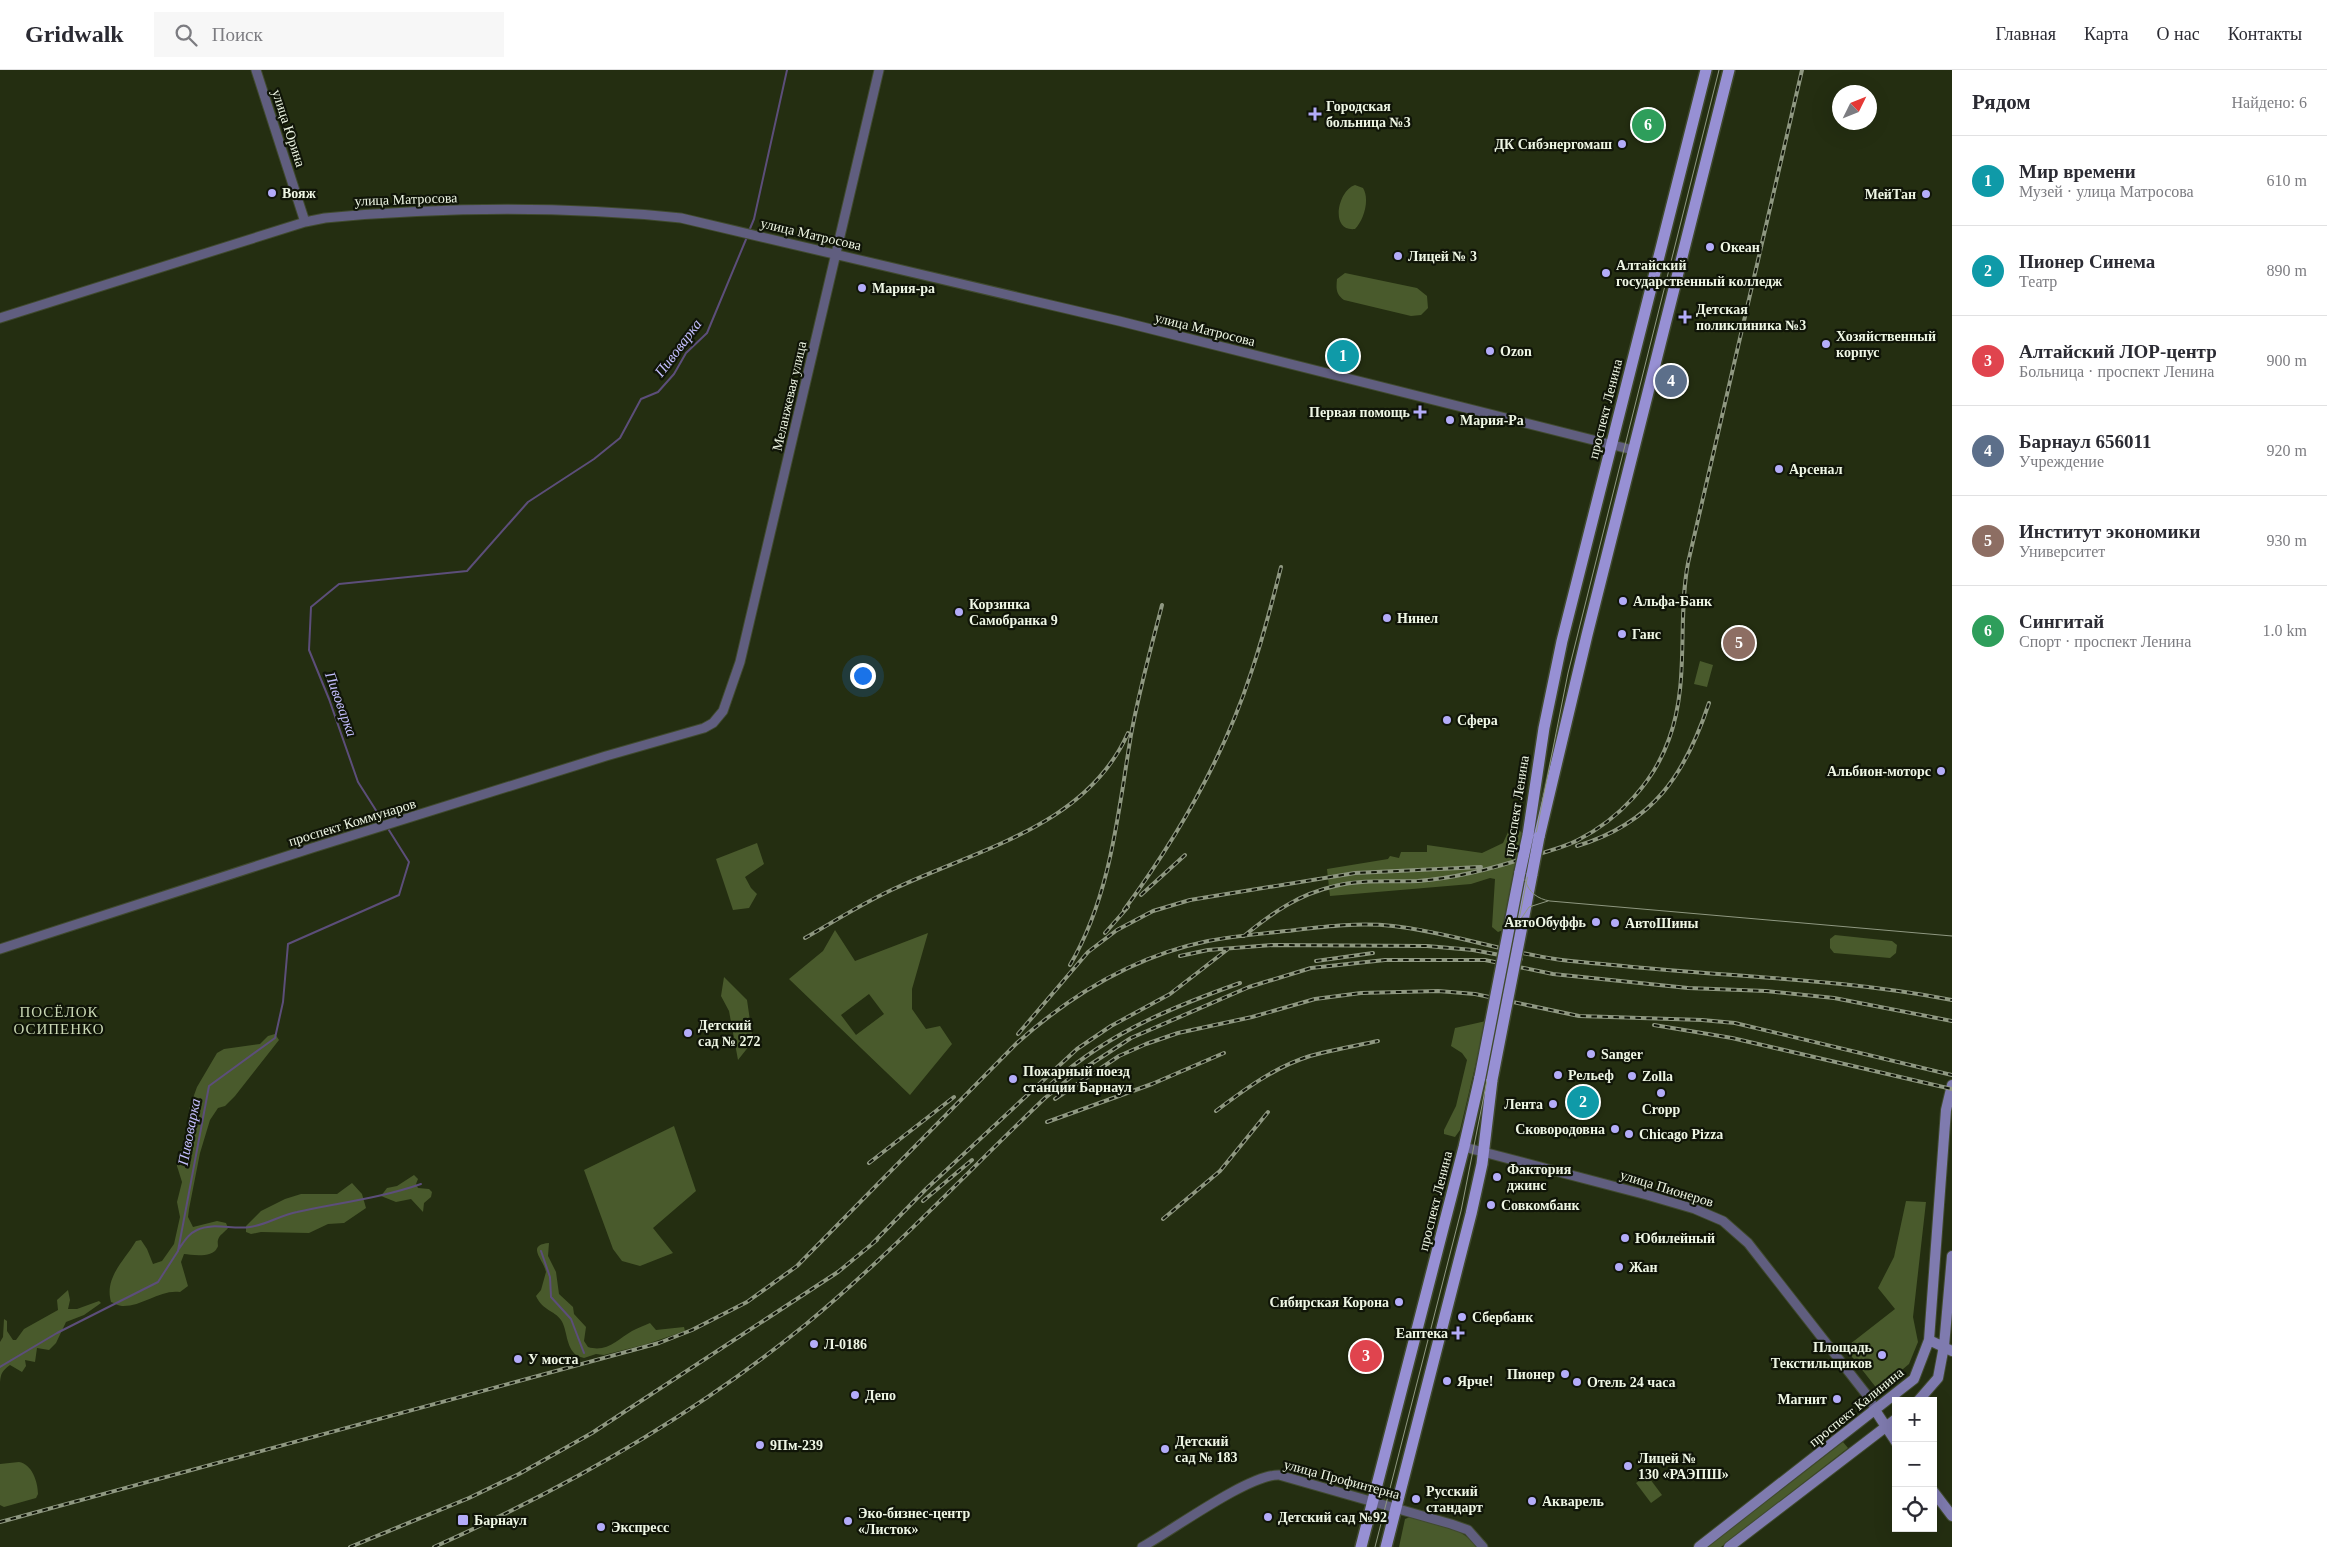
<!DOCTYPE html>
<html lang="ru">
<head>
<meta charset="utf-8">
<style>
  body { margin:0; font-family:"Times New Roman",serif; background:#f7f7f7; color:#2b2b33 }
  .controls { position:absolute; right:15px; bottom:15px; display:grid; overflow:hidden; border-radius:0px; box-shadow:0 5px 20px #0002 }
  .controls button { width:45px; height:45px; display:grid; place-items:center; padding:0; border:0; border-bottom:1px solid #e1e1e2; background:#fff; color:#2b2b33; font:25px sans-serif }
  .compass { position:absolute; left:1832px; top:15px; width:45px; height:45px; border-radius:50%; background:#fff; box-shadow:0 5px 20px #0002; rotate:47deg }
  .you { position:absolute; left:862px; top:605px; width:18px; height:18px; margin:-12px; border:4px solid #fff; border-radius:50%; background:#1a73e8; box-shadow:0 0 0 8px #1a73e833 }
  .badge { display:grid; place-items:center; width:32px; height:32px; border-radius:50%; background:#ea580c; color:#fff; font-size:16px; font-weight:700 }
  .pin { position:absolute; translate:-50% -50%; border:2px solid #fff; box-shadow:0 1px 5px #0006 }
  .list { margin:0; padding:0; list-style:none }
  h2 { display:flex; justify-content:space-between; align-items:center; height:65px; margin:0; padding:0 20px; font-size:21px }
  h2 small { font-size:16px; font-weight:400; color:#7c7c81 }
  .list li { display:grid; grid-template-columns:32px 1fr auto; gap:15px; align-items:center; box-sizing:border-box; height:90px; padding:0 20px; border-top:1px solid #e1e1e2 }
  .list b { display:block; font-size:19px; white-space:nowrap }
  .list p { margin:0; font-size:16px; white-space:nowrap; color:#7c7c81 }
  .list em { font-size:16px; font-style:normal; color:#7c7c81 }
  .icon { flex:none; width:28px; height:28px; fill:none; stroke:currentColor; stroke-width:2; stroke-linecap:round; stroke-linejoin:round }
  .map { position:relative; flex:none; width:1952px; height:1477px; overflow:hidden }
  header { display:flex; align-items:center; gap:30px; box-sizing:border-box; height:70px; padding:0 25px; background:#fff; border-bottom:1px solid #e1e1e2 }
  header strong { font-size:24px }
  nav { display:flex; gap:28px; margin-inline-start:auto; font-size:18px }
  .search { width:350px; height:45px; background:#f7f7f7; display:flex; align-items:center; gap:12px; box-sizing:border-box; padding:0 18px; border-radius:0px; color:#7c7c81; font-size:19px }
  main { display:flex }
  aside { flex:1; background:#fff }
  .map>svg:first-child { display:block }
</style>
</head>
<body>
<header>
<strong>Gridwalk</strong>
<div class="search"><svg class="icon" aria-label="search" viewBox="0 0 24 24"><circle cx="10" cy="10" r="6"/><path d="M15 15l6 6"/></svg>Поиск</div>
<nav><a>Главная</a><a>Карта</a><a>О нас</a><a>Контакты</a></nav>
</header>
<main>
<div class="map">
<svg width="1952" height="1477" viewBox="0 0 1952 1477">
  <rect width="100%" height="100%" fill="#242e11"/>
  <path fill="#495a2c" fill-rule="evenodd" d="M 1355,115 L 1363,118 C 1370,129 1364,150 1355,159 C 1329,162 1338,120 1355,115 Z
    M 1345,203 L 1417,218 L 1427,226 L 1428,238 L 1421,245 L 1411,246 L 1344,230 C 1336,224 1336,219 1337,209 Z
    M 1700,591 L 1713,595 L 1707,617 L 1694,614 Z
    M 1513,757 L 1517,758 L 1523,764 L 1503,860 L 1498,862 L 1492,857 L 1495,809 L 1490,808 L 1471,814 L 1330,826 L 1327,799 L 1388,789 L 1390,786 L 1399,788 L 1401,782 L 1427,782 L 1427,775 L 1482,783 L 1503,773 L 1509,760 Z
    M 757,773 L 764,794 L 745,807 L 751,818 L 757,824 L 749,838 L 733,840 L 716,789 Z
    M 835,860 L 855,891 L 928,863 L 912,919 L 912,939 L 926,959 L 940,956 L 952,974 L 910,1025 L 789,909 L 823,881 ZM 869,924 L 884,944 L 856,965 L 841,945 Z
    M 1835,865 L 1892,871 L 1897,875 L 1896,883 L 1890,888 L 1834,883 L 1830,878 L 1830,869 Z
    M 724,907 L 747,930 L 753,971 L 738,990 L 729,941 L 721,926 Z
    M 1486,951 L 1460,1060 L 1455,1067 L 1444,1064 L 1444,1060 L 1456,1036 L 1467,990 L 1462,983 L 1451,976 L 1455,958 Z
    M 275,964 L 279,970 L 235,1026 L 225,1036 L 218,1038 L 210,1050 L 200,1083 L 189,1139 L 188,1147 L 193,1157 L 217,1151 L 226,1153 L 228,1158 C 225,1162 219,1165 218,1170 C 217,1173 219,1176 217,1178 C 213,1188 192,1185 184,1184 L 181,1192 L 188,1216 L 180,1222 C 161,1219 141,1237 122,1236 C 119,1236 114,1233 111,1232 C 104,1207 125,1190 136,1171 L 141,1170 L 147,1179 L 153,1194 L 162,1191 L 174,1174 L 180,1147 L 177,1132 L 182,1112 L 177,1096 L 177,1086 L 188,1069 L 190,1061 L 189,1039 L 197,1017 L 217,983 L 224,979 L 260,974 L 268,966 Z
    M 674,1056 L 696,1121 L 653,1158 L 673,1183 L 640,1196 L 622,1191 L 613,1179 L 584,1100 Z
    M 414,1105 L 418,1109 L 416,1114 L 418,1118 L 429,1119 L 432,1122 L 431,1127 L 424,1133 L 423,1142 L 411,1129 L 396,1132 L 381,1126 L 387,1118 L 397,1116 Z
    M 352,1113 L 362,1124 L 366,1138 L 344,1153 L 328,1154 L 309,1163 L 261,1162 L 251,1164 L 246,1162 L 246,1156 L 261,1141 L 285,1129 L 301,1124 L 337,1124 Z
    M 1906,1131 L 1926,1132 L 1913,1247 L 1918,1272 L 1909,1294 L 1878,1320 L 1845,1278 L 1895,1239 L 1878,1218 L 1894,1187 Z
    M 549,1173 L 548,1186 L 556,1202 L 559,1224 L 573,1237 L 574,1244 L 586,1257 L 584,1271 L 588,1277 C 607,1283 618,1269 632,1261 C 637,1258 644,1256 650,1253 L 656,1260 L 684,1257 L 685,1261 L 647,1274 L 604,1285 L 596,1284 L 584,1288 L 577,1286 C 565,1276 568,1261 561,1250 C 554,1240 543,1241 536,1226 L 541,1220 L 546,1202 C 544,1190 525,1175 549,1173 Z
    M 68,1220 L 70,1230 L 68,1239 L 77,1239 L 99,1231 L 101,1233 L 84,1245 L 66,1252 L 56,1273 L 49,1280 L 37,1278 L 35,1292 L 25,1290 L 26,1296 L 22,1302 L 10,1295 C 2,1301 1,1303 0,1312 L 0,1272 L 3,1267 L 4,1249 L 7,1251 L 7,1261 L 13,1270 L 16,1270 L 24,1259 L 58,1240 L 57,1230 Z
    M 1843,1372 L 1848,1378 L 1721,1477 L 1707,1477 Z
    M 19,1392 C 32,1394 38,1412 38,1424 L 36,1428 L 4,1437 L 0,1435 L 0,1394 Z
    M 1647,1405 L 1662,1425 L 1651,1433 L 1636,1413 Z
    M 1410,1447 C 1435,1453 1461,1456 1477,1477 L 1399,1477 L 1405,1449 Z"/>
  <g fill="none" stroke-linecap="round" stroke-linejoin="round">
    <path stroke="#5c4e7a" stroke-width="2" d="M 749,161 L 754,149 L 787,0
      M 384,753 L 358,712 L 329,629 L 309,580 L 311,537 L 339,514 L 467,501 L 528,432 L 594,389 L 620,368 L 641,329 L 658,322 L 674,304 L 686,283 L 707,263 L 747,167
      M 178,1180 C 184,1172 188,1164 197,1160 C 213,1152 233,1160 250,1157 C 266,1155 281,1145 297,1142 C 338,1133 381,1128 421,1114
      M 541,1181 L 550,1207 L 551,1227 L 571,1249 L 584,1283
      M 0,1297 L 57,1263 L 158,1212 L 178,1181 L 209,1016 L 275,968 L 283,932 L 288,874 L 399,825 L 409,792 L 387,757"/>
    <g stroke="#404a2f" stroke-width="11">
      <path id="tertiary" d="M 256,0 L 305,152
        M 0,248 L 305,152 L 325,148 C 443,137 563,136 681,148 L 1119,251 L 1633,380
        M 0,879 L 312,778 L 606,686 L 704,658 L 713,653 L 723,641 L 740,592 L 879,0
        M 1464,1077 L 1647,1125 L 1695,1139 L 1723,1151 L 1748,1173 L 1870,1329 L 1875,1340
        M 1142,1477 C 1173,1460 1249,1404 1279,1405 L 1451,1454 L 1468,1460 L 1483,1477"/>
    </g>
    <g stroke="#404a2f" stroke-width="12">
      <path id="secondary" d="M 1929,1270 L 1952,1281
        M 1918,1331 L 1938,1308 L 1944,1276 L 1952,1186
        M 1875,1340 L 1896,1372
        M 1933,1421 L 1952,1446
        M 1699,1477 L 1914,1309 L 1929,1270 L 1946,1040 L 1952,1015
        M 1729,1477 L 1896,1349"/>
    </g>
    <g stroke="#404a2f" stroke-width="14">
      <path id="primary" d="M 1528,765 L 1544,658 L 1562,571 L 1706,0
        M 1539,767 L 1587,565 L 1729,0
        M 1510,853 L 1520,802
        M 1522,856 L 1532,804
        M 1361,1477 L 1464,1077 L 1480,1007
        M 1386,1477 L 1471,1144 L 1482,1094 L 1492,1010"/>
    </g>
    <use href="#tertiary" stroke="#605e7f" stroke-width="9"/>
    <use href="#secondary" stroke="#7f7baf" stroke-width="10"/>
    <use href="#primary" stroke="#9790d4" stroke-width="11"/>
    <path stroke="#8f9881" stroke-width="1" d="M 1525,810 C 1529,823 1538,829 1550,831 L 1952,866
      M 1521,849 L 1529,837 L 1548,831
      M 1375,1477 L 1461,1141 L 1568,603 L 1719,0"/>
    <g stroke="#8f9881" stroke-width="4">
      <path id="rail" d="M 1577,776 C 1653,753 1685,705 1709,633
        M 1141,825 L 1185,785
        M 1124,840 C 1177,768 1223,689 1251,603 C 1263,568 1272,533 1281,497
        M 1105,863 L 1128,837
        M 1244,866 C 1272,843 1299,824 1335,816 C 1363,809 1390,812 1418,811 C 1456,808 1492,799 1528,787 C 1545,782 1563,778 1578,770 C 1619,749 1654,712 1669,669 C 1690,612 1677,551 1688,493 L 1802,0
        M 805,868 C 835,851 866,831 898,817 C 982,778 1087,755 1128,663
        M 1180,886 L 1208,880 L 1273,875 L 1427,876 L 1473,880 L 1521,889
        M 1316,891 L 1373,883
        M 1070,895 C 1111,825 1118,743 1131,665 C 1139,621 1151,578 1162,535
        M 1654,955 L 1732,968 L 1952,1019
        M 1018,964 L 1088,882 L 1117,860 L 1153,841 L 1190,830 L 1355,803 L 1481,797
        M 1042,1022 C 1102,966 1164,940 1240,913
        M 1055,1029 L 1119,986 L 1146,974 L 1178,963 L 1252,947 L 1315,929 L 1361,923 L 1438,921 L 1475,924 L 1579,946 L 1702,950 L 1735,953 L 1952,1005
        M 1216,1041 C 1245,1019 1275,997 1310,986 C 1332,980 1355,976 1378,971
        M 1047,1052 L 1152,1014 L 1224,983
        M 869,1093 L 954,1027
        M 923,1131 L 972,1090
        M 1163,1149 L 1220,1101 L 1268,1042
        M 872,1174 L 926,1119 L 1077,979 L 1111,956 L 1170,924 L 1228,879
        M 0,1452 L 659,1273 L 692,1260 L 747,1232 L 797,1196 L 1017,973 C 1073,923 1135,886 1208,871 C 1234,866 1260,864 1286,861 C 1321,857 1357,852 1393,856 C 1448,862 1500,881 1555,889 C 1574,892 1594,893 1613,895 C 1726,907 1840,908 1952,930
        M 350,1477 L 469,1428 L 519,1404 L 592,1363 L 838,1202 L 877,1170
        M 434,1477 C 566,1418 693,1346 805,1255 C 890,1185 965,1104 1045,1028 L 1071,1007 L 1131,968 L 1249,917 L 1311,898 L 1385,890 L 1485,890 L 1553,904 L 1688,918 L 1766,921 L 1834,928 L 1952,951"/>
    </g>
    <use href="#rail" stroke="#101508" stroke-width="2" stroke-dasharray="5.5" stroke-linecap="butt"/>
    <g stroke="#404a2f" stroke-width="14" stroke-linecap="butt">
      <path id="primary-bridge" d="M 1520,802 L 1528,765
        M 1532,804 L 1539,767
        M 1480,1007 L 1510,853
        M 1492,1010 L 1522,856"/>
    </g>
    <use href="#primary-bridge" stroke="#9790d4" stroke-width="11"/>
  </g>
  <g fill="#b3acf9" stroke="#101508" stroke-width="2">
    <path d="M1312.5 36.5h5v5h5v5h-5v5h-5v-5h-5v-5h5z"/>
    <circle cx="1622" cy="74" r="5"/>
    <circle cx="272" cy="123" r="5"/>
    <circle cx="1926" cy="124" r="5"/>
    <circle cx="1710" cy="177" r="5"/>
    <circle cx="1398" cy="186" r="5"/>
    <circle cx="1606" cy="203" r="5"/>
    <circle cx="862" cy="218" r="5"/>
    <path d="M1682.5 239.5h5v5h5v5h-5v5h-5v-5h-5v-5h5z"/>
    <circle cx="1826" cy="274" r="5"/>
    <circle cx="1490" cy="281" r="5"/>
    <path d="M1417.5 334.5h5v5h5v5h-5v5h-5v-5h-5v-5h5z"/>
    <circle cx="1450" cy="350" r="5"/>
    <circle cx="1779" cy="399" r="5"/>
    <circle cx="1623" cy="531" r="5"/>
    <circle cx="959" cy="542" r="5"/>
    <circle cx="1387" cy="548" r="5"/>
    <circle cx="1622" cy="564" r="5"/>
    <circle cx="1447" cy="650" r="5"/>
    <circle cx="1941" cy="701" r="5"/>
    <circle cx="1596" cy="852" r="5"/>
    <circle cx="1615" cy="853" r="5"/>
    <circle cx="688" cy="963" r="5"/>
    <circle cx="1591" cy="984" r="5"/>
    <circle cx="1558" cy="1005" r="5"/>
    <circle cx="1632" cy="1006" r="5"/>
    <circle cx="1013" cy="1009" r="5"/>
    <circle cx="1661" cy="1023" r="5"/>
    <circle cx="1553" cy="1034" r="5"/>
    <circle cx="1615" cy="1059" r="5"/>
    <circle cx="1629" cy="1064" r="5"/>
    <circle cx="1497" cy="1107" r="5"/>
    <circle cx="1491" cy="1135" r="5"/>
    <circle cx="1625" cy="1168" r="5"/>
    <circle cx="1619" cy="1197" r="5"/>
    <circle cx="1399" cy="1232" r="5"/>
    <circle cx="1462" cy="1247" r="5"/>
    <path d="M1455.5 1255.5h5v5h5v5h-5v5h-5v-5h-5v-5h5z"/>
    <circle cx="814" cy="1274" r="5"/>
    <circle cx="1882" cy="1285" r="5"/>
    <circle cx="518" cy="1289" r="5"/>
    <circle cx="1565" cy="1304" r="5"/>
    <circle cx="1447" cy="1311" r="5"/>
    <circle cx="1577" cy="1312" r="5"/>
    <circle cx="855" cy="1325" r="5"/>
    <circle cx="1837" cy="1329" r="5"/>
    <circle cx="760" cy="1375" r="5"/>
    <circle cx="1165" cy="1379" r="5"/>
    <circle cx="1628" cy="1396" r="5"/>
    <circle cx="1416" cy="1429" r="5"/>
    <circle cx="1532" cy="1431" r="5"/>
    <circle cx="1268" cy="1447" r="5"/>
    <rect x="457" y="1444" width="12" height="12" rx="2.5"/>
    <circle cx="848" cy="1451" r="5"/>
    <circle cx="601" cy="1457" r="5"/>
  </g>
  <g text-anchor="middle" stroke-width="4.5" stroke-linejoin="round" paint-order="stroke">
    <g font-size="14" font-weight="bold" fill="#eef6e4" stroke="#101508" text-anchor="start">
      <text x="1326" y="41">Городская<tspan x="1326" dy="16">больница №3</tspan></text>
      <text x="1612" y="79" text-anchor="end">ДК Сибэнергомаш</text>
      <text x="282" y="128">Вояж</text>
      <text x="1916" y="129" text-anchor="end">МейТан</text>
      <text x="1720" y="182">Океан</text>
      <text x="1408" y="191">Лицей № 3</text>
      <text x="1616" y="200">Алтайский<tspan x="1616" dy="16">государственный колледж</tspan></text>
      <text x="872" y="223">Мария-ра</text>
      <text x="1696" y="244">Детская<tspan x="1696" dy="16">поликлиника №3</tspan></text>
      <text x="1836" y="271">Хозяйственный<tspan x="1836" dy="16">корпус</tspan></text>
      <text x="1500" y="286">Ozon</text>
      <text x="1410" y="347" text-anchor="end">Первая помощь</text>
      <text x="1460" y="355">Мария-Ра</text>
      <text x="1789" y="404">Арсенал</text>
      <text x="1633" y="536">Альфа-Банк</text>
      <text x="969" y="539">Корзинка<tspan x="969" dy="16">Самобранка 9</tspan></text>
      <text x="1397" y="553">Нинел</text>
      <text x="1632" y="569">Ганс</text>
      <text x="1457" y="655">Сфера</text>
      <text x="1931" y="706" text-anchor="end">Альбион-моторс</text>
      <text x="1586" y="857" text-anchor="end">АвтоОбуффь</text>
      <text x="1625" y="858">АвтоШины</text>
      <text x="698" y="960">Детский<tspan x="698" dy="16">сад № 272</tspan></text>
      <text x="1601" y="989">Sanger</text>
      <text x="1023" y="1006">Пожарный поезд<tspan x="1023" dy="16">станции Барнаул</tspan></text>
      <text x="1568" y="1010">Рельеф</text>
      <text x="1642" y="1011">Zolla</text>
      <text x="1543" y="1039" text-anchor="end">Лента</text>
      <text x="1661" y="1044" text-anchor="middle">Cropp</text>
      <text x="1605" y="1064" text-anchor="end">Сковородовна</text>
      <text x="1639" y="1069">Chicago Pizza</text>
      <text x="1507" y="1104">Фактория<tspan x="1507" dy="16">джинс</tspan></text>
      <text x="1501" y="1140">Совкомбанк</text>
      <text x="1635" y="1173">Юбилейный</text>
      <text x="1629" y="1202">Жан</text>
      <text x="1389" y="1237" text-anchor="end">Сибирская Корона</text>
      <text x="1472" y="1252">Сбербанк</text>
      <text x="1448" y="1268" text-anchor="end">Еаптека</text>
      <text x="824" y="1279">Л-0186</text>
      <text x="1872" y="1282" text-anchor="end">Площадь<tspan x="1872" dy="16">Текстильщиков</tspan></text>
      <text x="528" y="1294">У моста</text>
      <text x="1555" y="1309" text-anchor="end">Пионер</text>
      <text x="1457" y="1316">Ярче!</text>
      <text x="1587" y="1317">Отель 24 часа</text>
      <text x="865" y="1330">Депо</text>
      <text x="1827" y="1334" text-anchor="end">Магнит</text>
      <text x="1175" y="1376">Детский<tspan x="1175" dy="16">сад № 183</tspan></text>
      <text x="770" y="1380">9Пм-239</text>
      <text x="1638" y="1393">Лицей №<tspan x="1638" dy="16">130 «РАЭПШ»</tspan></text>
      <text x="1426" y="1426">Русский<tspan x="1426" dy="16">стандарт</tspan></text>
      <text x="1542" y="1436">Акварель</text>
      <text x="858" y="1448">Эко-бизнес-центр<tspan x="858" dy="16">«Листок»</tspan></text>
      <text x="1278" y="1452">Детский сад №92</text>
      <text x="474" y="1455">Барнаул</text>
      <text x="611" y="1462">Экспресс</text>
    </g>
    <g font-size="14" fill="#eef6e4" stroke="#101508">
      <text transform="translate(289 58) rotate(72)" y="5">улица Юрина</text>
      <text transform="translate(406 129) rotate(-2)" y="5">улица Матросова</text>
      <text transform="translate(811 164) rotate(13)" y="5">улица Матросова</text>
      <text transform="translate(1205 259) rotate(14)" y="5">улица Матросова</text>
      <text transform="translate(789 326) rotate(-77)" y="5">Меланжевая улица</text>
      <text transform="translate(1605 339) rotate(-76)" y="5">проспект Ленина</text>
      <text transform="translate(1516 736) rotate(-81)" y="5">проспект Ленина</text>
      <text transform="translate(352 752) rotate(-17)" y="5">проспект Коммунаров</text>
      <text transform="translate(1667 1118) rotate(17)" y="5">улица Пионеров</text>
      <text transform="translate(1435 1131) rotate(-76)" y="5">проспект Ленина</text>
      <text transform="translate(1856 1337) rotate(-39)" y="5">проспект Калинина</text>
      <text transform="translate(1342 1409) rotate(15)" y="5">улица Профинтерна</text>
    </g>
    <g font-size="15" font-style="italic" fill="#c3befd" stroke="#101508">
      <text transform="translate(678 278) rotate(-53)" y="5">Пивоварка</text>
      <text transform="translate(341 634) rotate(70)" y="5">Пивоварка</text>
      <text transform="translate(189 1062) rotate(-79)" y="5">Пивоварка</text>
    </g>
    <g font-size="15" letter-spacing="1" fill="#c9d7b4" stroke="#101508">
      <text x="59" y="947">ПОСЁЛОК<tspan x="59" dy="17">ОСИПЕНКО</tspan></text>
    </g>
  </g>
</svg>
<div class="controls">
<button>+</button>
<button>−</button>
<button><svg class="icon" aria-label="locate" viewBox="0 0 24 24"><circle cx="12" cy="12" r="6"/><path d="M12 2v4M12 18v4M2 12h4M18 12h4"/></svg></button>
</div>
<svg class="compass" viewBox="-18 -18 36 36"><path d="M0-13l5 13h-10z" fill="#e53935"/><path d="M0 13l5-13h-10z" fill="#7c7c81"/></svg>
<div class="you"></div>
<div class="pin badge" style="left:1343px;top:286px;background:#0f9aa8">1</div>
<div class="pin badge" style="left:1583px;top:1032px;background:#0f9aa8">2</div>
<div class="pin badge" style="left:1366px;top:1286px;background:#e0444e">3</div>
<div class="pin badge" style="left:1671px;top:311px;background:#5c6f8a">4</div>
<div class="pin badge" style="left:1739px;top:573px;background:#8d6e63">5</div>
<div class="pin badge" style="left:1648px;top:55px;background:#2e9e5b">6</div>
</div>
<aside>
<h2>Рядом<small>Найдено: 6</small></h2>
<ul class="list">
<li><span class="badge" style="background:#0f9aa8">1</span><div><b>Мир времени</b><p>Музей · улица Матросова</p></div><em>610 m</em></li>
<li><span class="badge" style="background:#0f9aa8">2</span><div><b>Пионер Синема</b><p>Театр</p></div><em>890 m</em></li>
<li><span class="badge" style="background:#e0444e">3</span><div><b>Алтайский ЛОР-центр</b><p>Больница · проспект Ленина</p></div><em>900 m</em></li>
<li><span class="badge" style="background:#5c6f8a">4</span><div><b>Барнаул 656011</b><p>Учреждение</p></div><em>920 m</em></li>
<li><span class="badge" style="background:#8d6e63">5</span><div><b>Институт экономики</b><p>Университет</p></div><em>930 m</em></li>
<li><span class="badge" style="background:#2e9e5b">6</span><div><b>Сингитай</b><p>Спорт · проспект Ленина</p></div><em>1.0 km</em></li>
</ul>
</aside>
</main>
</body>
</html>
